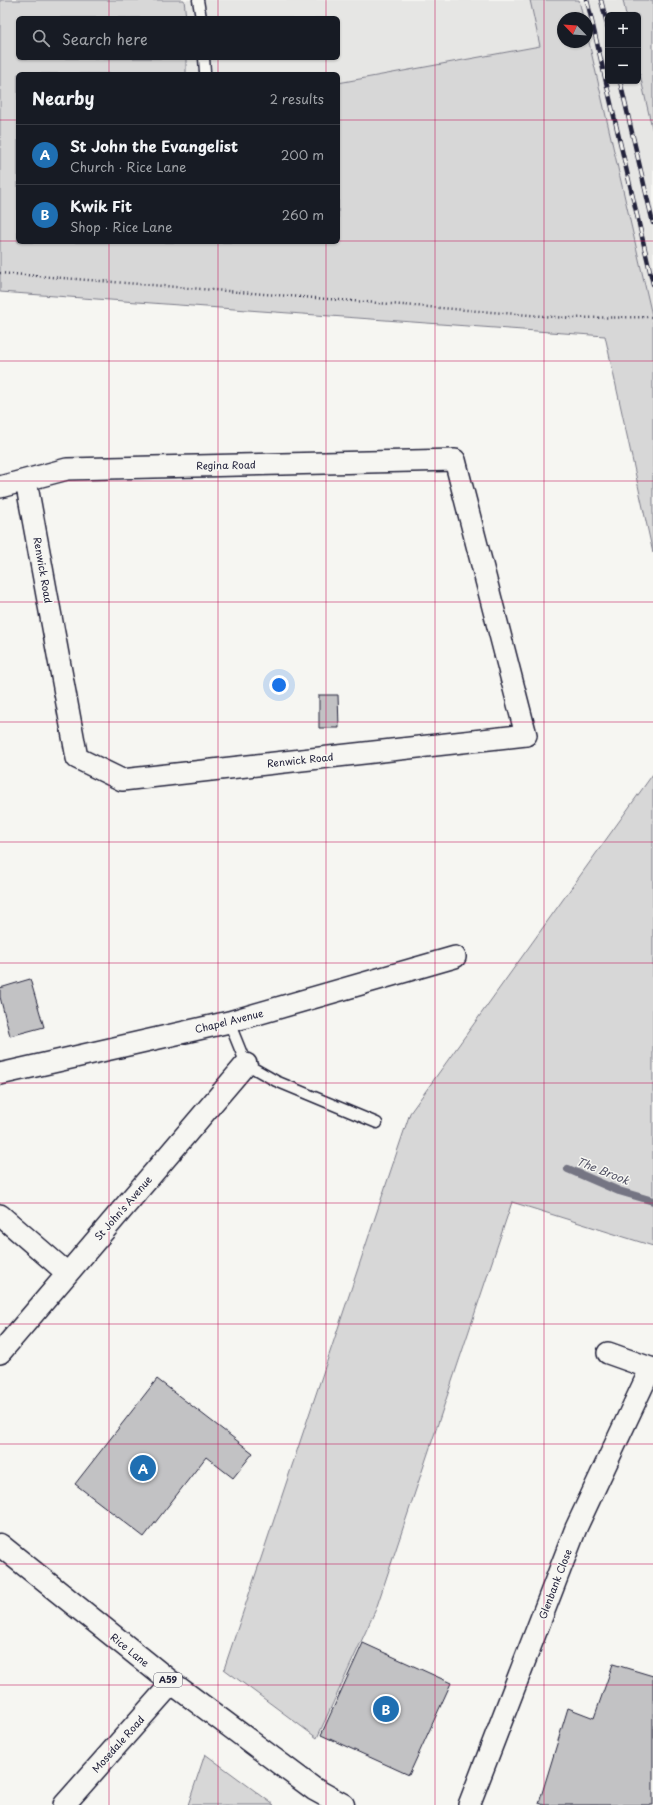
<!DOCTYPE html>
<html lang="en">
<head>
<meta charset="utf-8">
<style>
  body { margin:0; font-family:"Playpen Sans",sans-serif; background:#242831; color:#f1f3f6 }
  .controls { position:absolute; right:12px; top:12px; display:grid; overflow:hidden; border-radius:6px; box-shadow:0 1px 3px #0004 }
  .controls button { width:36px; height:36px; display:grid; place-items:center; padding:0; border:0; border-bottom:1px solid #363941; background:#171b24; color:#f1f3f6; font:20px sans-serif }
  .compass { position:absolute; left:557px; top:12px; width:36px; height:36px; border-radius:50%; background:#171b24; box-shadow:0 1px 3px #0004; rotate:295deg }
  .you { position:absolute; left:279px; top:685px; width:14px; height:14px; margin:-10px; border:3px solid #fff; border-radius:50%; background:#1a73e8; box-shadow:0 0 0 6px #1a73e833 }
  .badge { display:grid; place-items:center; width:26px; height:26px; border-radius:50%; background:#1f6fb2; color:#fff; font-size:13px; font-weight:700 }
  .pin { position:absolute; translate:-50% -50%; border:2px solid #fff; box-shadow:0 1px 4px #0006 }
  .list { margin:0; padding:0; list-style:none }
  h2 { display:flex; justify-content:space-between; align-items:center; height:52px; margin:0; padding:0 16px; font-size:17px }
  h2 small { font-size:13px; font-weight:400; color:#9ea1a6 }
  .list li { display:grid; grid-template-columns:26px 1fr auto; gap:12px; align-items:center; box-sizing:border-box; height:60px; padding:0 16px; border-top:1px solid #363941 }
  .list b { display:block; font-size:15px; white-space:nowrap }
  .list p { margin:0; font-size:13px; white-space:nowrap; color:#9ea1a6 }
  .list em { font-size:13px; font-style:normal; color:#9ea1a6 }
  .icon { flex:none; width:22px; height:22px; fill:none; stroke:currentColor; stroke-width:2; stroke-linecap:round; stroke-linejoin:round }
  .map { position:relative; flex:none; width:653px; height:1805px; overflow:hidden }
  .search { position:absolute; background:#171b24; box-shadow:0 1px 3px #0004; left:16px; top:16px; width:324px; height:44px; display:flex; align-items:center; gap:10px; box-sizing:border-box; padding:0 14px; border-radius:6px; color:#9ea1a6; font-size:15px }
  .panel { position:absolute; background:#171b24; box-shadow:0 1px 3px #0004; left:16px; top:72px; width:324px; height:172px; border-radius:6px }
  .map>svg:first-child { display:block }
</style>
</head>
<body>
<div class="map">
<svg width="653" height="1805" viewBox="0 0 653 1805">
  <rect width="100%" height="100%" fill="#f6f6f2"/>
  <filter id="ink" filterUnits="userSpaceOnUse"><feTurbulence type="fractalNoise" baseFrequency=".025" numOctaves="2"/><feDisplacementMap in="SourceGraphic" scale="8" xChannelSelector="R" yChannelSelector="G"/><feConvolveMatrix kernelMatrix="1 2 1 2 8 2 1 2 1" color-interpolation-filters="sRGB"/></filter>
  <g filter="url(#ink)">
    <path fill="#e6e6e4" d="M 184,0 L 530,0 L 540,46 L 338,83 L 338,74 L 186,74 L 186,58 L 338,58 L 338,18 L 186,18 Z
      M 579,0 L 623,0 L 626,15 L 608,15 L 608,81 L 638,81 L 638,66 L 653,132 L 653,320 L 587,34 L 587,18 L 583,18 Z"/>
    <path fill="#d7d7d7" stroke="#7c7c89" d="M 0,0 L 184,0 L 186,18 L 18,18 L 18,58 L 186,58 L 186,74 L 18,74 L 18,242 L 338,242 L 338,83 L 540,46 L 530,0 L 579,0 L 583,18 L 563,18 L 563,42 L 587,42 L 587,34 L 653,320 L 653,553 L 605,336 L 0,292 Z
      M 623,0 L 653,0 L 653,132 L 638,66 L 638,15 L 626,15 Z
      M 653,774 L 653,1246 L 512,1202 L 376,1609 L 317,1738 L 224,1669 L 410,1113 Z
      M 205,1754 L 274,1805 L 188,1805 Z"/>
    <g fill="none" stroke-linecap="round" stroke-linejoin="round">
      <path stroke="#757583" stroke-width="8" d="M 568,1169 L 619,1191 L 653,1201"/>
    </g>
    <path fill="#c2c2c4" stroke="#22223b" d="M 319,695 L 338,695 L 339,728 L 319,728 Z
      M 30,979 L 44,1027 L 10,1036 L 0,997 L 0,988 Z
      M 157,1379 L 253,1453 L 233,1478 L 206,1457 L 144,1537 L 75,1484 Z
      M 363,1643 L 451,1683 L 409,1775 L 321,1735 Z
      M 613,1664 L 653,1676 L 653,1805 L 544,1805 L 539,1803 L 568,1708 L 594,1718 Z"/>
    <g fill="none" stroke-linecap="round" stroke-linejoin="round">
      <g stroke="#22223b" stroke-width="13">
        <path id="service" d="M 198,0 L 201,18
          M 204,58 L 205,72
          M 229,1022 L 246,1064 L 276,1081 L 377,1123"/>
      </g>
      <g stroke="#22223b" stroke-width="24">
        <path id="minor" d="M 0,487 L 67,469 L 455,460 L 526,735 L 122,780 L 77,758 L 26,481
          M 0,1074 L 229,1022 L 455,957
          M 0,1215 L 67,1273
          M 0,1353 L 246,1064
          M 608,1353 L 653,1369
          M 64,1805 L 172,1683
          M 469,1805 L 576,1528 L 651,1368"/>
      </g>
      <g stroke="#22223b" stroke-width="25">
        <path id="trunk" d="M 0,1545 L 172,1683 L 314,1789 L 343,1805"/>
      </g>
      <path stroke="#22223b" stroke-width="2.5" stroke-dasharray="1 3" stroke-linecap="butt" d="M 0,273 L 567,318 L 653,317"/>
      <use href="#service" stroke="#f6f6f2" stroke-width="10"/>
      <use href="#minor" stroke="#f6f6f2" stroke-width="21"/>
      <use href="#trunk" stroke="#f6f6f2" stroke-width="22"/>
      <g stroke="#22223b" stroke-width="4.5">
        <path id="rail" d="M 587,0 L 653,284
          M 601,0 L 608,28
          M 620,81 L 653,223"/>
      </g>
      <use href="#rail" stroke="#f6f6f2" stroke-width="3" stroke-dasharray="9" stroke-linecap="butt"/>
    </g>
  </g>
  <path fill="none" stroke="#c2185b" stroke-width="1" stroke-opacity="0.55" d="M 109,0 L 109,18M 218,0 L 218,18M 326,0 L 326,18M 435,0 L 435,1805M 544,0 L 544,1805M 109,58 L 109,74M 218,58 L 218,74M 326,58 L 326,74M 0,120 L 18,120M 338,120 L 653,120M 0,241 L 18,241M 338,241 L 653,241M 109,242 L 109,1805M 218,242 L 218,1805M 326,242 L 326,1805M 0,361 L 653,361M 0,481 L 653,481M 0,602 L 653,602M 0,722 L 653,722M 0,842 L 653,842M 0,963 L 653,963M 0,1083 L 653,1083M 0,1203 L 653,1203M 0,1324 L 653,1324M 0,1444 L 653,1444M 0,1564 L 653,1564M 0,1685 L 653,1685"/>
  <g text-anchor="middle" stroke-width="3" stroke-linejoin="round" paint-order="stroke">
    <rect fill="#f6f6f2" stroke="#626272" stroke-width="1" x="154" y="1673" width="28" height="14" rx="3"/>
    <g font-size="9" font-weight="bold" fill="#22223b">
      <text x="168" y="1683">A59</text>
    </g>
    <g font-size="10" fill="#22223b" stroke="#f6f6f2">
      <text transform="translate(226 465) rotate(-1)" y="4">Regina Road</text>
      <text transform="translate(43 570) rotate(80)" y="4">Renwick Road</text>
      <text transform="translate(300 760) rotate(-6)" y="4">Renwick Road</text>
      <text transform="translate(229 1021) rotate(-14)" y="4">Chapel Avenue</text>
      <text transform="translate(123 1208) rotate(-49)" y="4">St John's Avenue</text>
      <text transform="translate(555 1584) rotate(-69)" y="4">Glenbank Close</text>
      <text transform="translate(130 1650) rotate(39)" y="4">Rice Lane</text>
      <text transform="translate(118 1744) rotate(-48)" y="4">Mosedale Road</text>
    </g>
    <g font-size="11" font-style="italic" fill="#535365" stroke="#f6f6f2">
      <text transform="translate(603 1171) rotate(22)" y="4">The Brook</text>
    </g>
  </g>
</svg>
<div class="controls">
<button>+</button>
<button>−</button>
</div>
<svg class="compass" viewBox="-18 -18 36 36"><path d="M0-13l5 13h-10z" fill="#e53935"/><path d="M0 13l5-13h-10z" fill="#9ea1a6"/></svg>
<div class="you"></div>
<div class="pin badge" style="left:143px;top:1468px">A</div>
<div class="pin badge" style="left:386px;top:1709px">B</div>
<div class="search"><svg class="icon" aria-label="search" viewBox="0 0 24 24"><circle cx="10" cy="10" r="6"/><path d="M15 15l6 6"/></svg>Search here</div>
<section class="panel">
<h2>Nearby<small>2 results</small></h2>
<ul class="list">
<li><span class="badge">A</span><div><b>St John the Evangelist</b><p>Church · Rice Lane</p></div><em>200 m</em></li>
<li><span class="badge">B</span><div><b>Kwik Fit</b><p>Shop · Rice Lane</p></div><em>260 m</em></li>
</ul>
</section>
</div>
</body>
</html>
